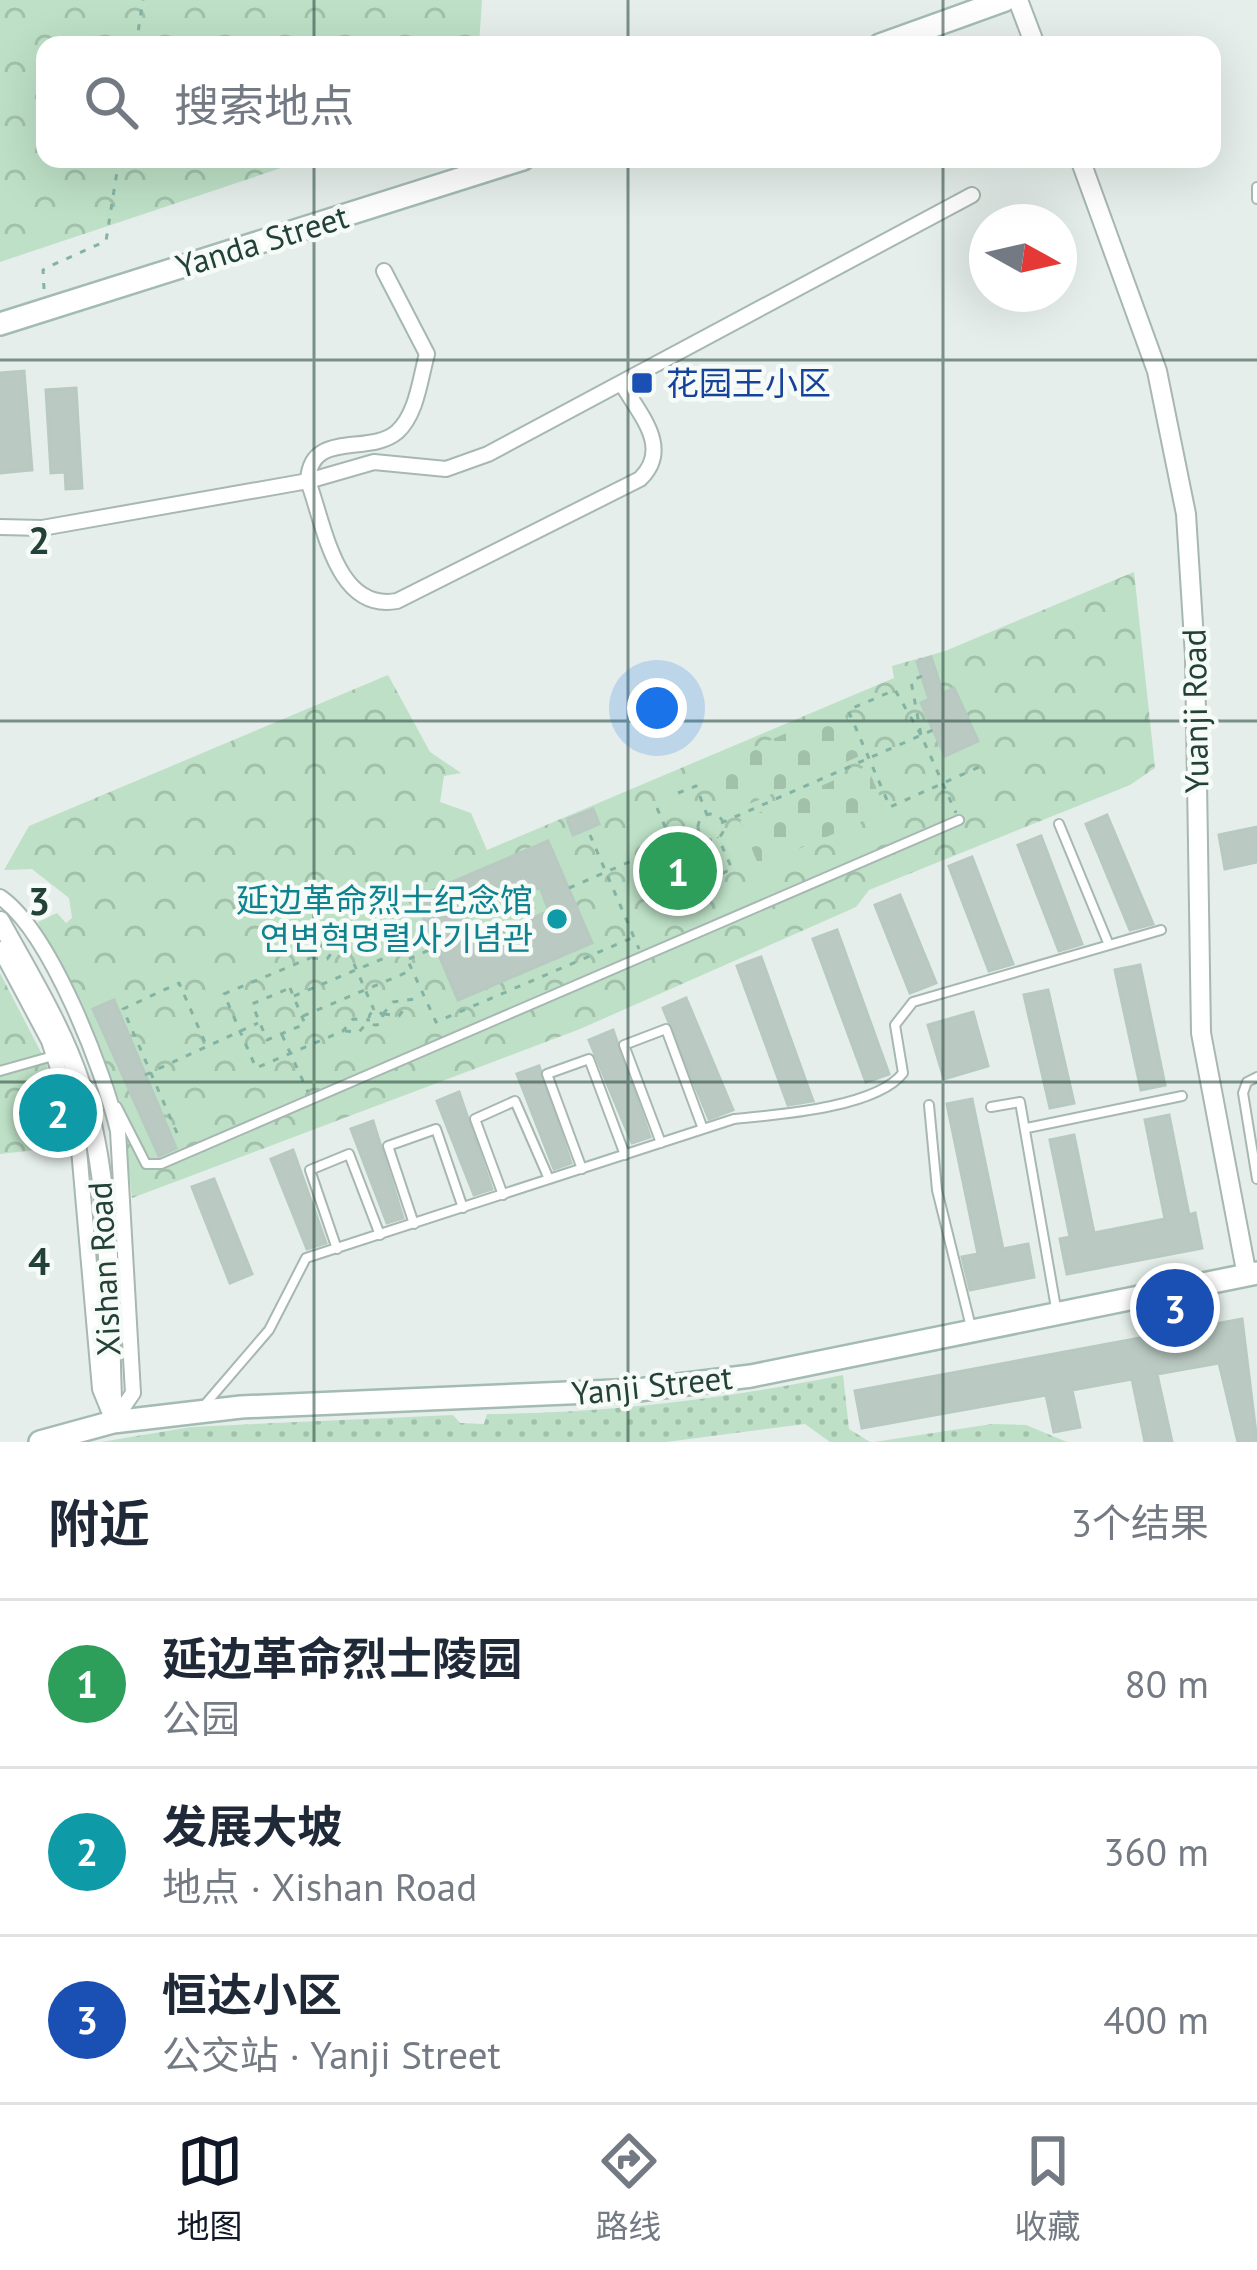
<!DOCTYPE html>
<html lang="zh">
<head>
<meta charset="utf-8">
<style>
  body { margin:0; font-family:"PT Sans","Noto Sans SC","Noto Sans KR",sans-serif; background:#f2f2f3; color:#1f2937 }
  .compass { position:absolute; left:969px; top:204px; width:108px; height:108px; border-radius:50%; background:#fff; box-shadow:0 12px 48px #0002; rotate:98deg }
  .you { position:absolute; left:657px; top:708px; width:42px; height:42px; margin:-30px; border:9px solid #fff; border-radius:50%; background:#1a73e8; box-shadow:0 0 0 18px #1a73e833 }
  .badge { display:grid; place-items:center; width:78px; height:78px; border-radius:50%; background:#111827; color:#fff; font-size:39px; font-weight:700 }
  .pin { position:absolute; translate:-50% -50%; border:6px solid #fff; box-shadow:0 3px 12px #0006 }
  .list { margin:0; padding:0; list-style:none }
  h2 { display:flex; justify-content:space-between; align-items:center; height:156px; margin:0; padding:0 48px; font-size:51px }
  h2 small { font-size:39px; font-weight:400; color:#747a83 }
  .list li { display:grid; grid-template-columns:78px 1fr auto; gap:36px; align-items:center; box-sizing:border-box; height:168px; padding:0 48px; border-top:3px solid #e0e1e3 }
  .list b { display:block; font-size:45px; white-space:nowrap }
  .list p { margin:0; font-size:39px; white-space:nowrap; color:#747a83 }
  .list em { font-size:39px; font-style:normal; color:#747a83 }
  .icon { flex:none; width:66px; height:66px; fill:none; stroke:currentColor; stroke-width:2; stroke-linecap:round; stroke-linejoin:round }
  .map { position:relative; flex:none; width:1257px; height:1442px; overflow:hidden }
  .search { position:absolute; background:#fff; box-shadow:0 12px 48px #0002; left:36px; right:36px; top:36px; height:132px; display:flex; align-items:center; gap:30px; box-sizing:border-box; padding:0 42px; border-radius:24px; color:#747a83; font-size:45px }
  .sheet { height:660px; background:#fff }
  nav { display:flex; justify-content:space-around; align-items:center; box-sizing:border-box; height:168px; border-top:3px solid #e0e1e3; background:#fff; font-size:33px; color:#747a83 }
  nav a { display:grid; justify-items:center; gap:6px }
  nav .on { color:#111827 }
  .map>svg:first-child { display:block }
</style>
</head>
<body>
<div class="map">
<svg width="1257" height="1442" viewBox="0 0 1257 1442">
  <defs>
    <pattern id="grass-dots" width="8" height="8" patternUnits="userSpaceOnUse" patternTransform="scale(3)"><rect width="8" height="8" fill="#bde0c6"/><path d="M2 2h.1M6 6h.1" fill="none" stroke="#a2c1ab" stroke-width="1.8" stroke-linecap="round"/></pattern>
    <pattern id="forest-crowns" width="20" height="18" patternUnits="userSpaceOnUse" patternTransform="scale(3)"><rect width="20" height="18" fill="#bde0c6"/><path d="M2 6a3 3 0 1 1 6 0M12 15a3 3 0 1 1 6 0" fill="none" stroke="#a2c1ab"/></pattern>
    <pattern id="cemetery-stones" width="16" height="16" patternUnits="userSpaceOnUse" patternTransform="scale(3)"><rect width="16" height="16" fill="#bde0c6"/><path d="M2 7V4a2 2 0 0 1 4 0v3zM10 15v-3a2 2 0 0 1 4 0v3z" fill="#a2c1ab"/></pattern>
  </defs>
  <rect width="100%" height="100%" fill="#e5eeea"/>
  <path fill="url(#grass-dots)" d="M 843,1375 L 849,1429 L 870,1442 L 830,1442 L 805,1424 L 666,1442 L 101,1442 L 191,1427 L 453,1415 L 460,1423 L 484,1424 L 487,1414 C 609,1413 723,1399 843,1375 Z
    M 992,1424 L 1026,1425 L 1067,1442 L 874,1442 Z"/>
  <path fill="url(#forest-crowns)" d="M 0,0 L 482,0 L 479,45 L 45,45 L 45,159 L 308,159 L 0,262 Z
    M 1134,572 L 1155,768 L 1130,785 L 869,890 L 856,907 L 580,1029 L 132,1198 L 124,1129 L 38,922 L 57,913 L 66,923 L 72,918 L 69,898 L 32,869 L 4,870 L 29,826 L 388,675 L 430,752 L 461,773 L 444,776 L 440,802 L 471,813 L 487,850 L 894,678 L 892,666 L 945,651 Z
    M 0,973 L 45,1060 L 73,1146 L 0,1154 Z"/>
  <path fill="url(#cemetery-stones)" d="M 842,709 L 862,755 L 735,810 L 715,764 Z
    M 867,766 L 886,811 L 759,866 L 740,821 Z"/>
  <path fill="#bacac3" stroke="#b7c9c1" stroke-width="3" fill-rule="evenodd" d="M 24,371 L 32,470 L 0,473 L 0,373 Z
    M 76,388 L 82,488 L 66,489 L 65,472 L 51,473 L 46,390 Z
    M 931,657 L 943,693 L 954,688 L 978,741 L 945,756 L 921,703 L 929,699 L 917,662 Z
    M 593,809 L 599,824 L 573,835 L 567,819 Z
    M 1107,815 L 1153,924 L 1130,930 L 1086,824 Z
    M 1257,827 L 1257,862 L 1225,869 L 1219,835 Z
    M 1041,836 L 1082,944 L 1059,951 L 1018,845 Z
    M 548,841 L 592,943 L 458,1000 L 415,898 ZM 514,886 L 517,896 L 540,887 L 549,911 L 526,921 L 530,931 L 497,945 L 493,934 L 476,941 L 466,916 L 483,909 L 480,900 Z
    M 972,857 L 1013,964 L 989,971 L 949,866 Z
    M 900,895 L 936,983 L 910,993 L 875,905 Z
    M 837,930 L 889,1074 L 866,1082 L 813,939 Z
    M 761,957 L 813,1101 L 812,1101 L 788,1105 L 737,966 Z
    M 1140,965 L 1165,1085 L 1141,1090 L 1115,970 Z
    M 1048,990 L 1074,1103 L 1050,1108 L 1024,995 Z
    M 686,998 L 733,1110 L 709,1119 L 663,1008 Z
    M 114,1000 L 176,1148 L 159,1156 L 93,1009 Z
    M 973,1012 L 988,1066 L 944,1079 L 928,1025 Z
    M 613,1030 L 650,1137 L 632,1143 L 589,1040 Z
    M 539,1066 L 571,1163 L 554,1169 L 517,1074 Z
    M 459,1092 L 492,1189 L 474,1195 L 437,1101 Z
    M 972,1099 L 1003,1249 L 1028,1244 L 1034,1277 L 970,1290 L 962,1257 L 978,1254 L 947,1104 Z
    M 1169,1115 L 1189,1215 L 1195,1213 L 1202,1248 L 1067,1274 L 1060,1239 L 1070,1237 L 1050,1140 L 1074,1135 L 1094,1233 L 1165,1219 L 1145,1120 Z
    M 373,1121 L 403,1218 L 387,1223 L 351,1129 Z
    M 293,1150 L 326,1243 L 307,1249 L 271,1159 Z
    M 214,1179 L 252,1274 L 230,1283 L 192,1187 Z
    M 1242,1319 L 1257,1442 L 1238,1442 L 1219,1363 L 1157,1374 L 1172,1442 L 1145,1442 L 1132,1379 L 1072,1390 L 1080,1427 L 1054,1432 L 1046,1395 L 862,1428 L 855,1391 Z"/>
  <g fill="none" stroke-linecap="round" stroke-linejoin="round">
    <g stroke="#a7b7b1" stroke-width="12">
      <path id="service" d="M 1257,187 L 1257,199
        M 1059,824 L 1109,945
        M 0,1071 L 53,1056
        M 1257,1077 L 1247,1082 L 1243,1093 L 1257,1179
        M 929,1105 L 937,1190 L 971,1327
        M 117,1107 L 146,1164 L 161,1164 L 959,820
        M 991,1107 L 1020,1102 L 1056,1308
        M 1027,1128 L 1182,1096
        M 661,1143 L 624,1045 L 666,1029 L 703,1129
        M 582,1169 L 547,1074 L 589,1059 L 625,1155
        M 503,1195 L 475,1119 L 515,1101 L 549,1179
        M 414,1224 L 388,1146 L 436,1129 L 463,1208
        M 337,1249 L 310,1170 L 349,1154 L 380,1235
        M 202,1408 L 269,1330 L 306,1258 L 734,1119 C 775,1115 876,1108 903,1073 L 895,1025 L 913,1002 L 1161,930"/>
    </g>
    <g stroke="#a7b7b1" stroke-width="18">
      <path id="minor" d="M 384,271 L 427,354 C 420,379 417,414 397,432 C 369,456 310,429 308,481 C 325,527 336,612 397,601 L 640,479 C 672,448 640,415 622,384
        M 0,527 L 42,528 L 308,481 L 374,462 L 446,469 L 488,454 L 972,195
        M 0,897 C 50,931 104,1071 118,1131 L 133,1393 L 113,1422
        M 0,949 L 49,1041 L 77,1126 L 100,1389 L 109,1411"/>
    </g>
    <g stroke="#a7b7b1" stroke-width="22">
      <path id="tertiary" d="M 1018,0 L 1035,45
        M 1080,159 L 1157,371 L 1186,514 L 1195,656 L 1201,1033 L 1247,1276
        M 0,921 C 29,974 62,1027 81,1085 C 116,1190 107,1312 113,1422"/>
    </g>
    <g stroke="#a3bbb2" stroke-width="26">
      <path id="secondary" d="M 880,45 L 1005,0
        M 0,324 L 523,159
        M 40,1442 L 113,1422 L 241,1407 L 638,1390 L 751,1376 L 1257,1273"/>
    </g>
    <path stroke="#84b3a4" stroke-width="3" stroke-dasharray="6 9" stroke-linecap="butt" d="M 136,45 L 143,0
      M 44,289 L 43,270 L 48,267 L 106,241 L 119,159
      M 922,676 L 911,681 L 921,735 L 956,813
      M 921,735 L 895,690 L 848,710 L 890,807 L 979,767
      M 678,793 L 696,786 L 707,815
      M 657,808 L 691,887 L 732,869 L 718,837
      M698 827a13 13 0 1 1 26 0a13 13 0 1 1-26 0Z
      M 721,823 L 933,730
      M 590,835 L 639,949
      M 569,888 L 701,831
      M 374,931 L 367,942 L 351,940 L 361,928 L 374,931 L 391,924 L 436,1022 L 634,937
      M336 943a8 8 0 1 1 16 0a8 8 0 1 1-16 0Z
      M 337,946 L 322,945 L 310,958 L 224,994 L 256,1068 L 343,1031 L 353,1019 L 370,1020
      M 348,950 L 374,1010
      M 312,958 L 327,959 L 337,946
      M 409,959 L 436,947
      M 290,988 L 305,1024 L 267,1040 L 252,1004 Z
      M 294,996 L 401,951
      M369 1018a7 7 0 1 1 14 0a7 7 0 1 1-14 0Z
      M 383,1014 L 393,1002 L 422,998
      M 384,1014 L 399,1016 L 406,1006
      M 303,1016 L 410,971
      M 345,1031 L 359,1032 L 367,1023
      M 282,1035 L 308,1092
      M 145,1075 L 258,1023
      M 177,1133 L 123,1009 L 179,983 L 207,1047"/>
    <use href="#service" stroke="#fff" stroke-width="8"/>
    <use href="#minor" stroke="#fff" stroke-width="14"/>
    <use href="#tertiary" stroke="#fff" stroke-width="18"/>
    <use href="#secondary" stroke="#fff" stroke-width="21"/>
  </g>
  <path fill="none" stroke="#234139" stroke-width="3" stroke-opacity="0.55" d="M 314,0 L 314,45M 628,0 L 628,45M 943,0 L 943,45M 314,159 L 314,1442M 628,159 L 628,1442M 943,159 L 943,1442M 0,360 L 1257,360M 0,721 L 1257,721M 0,1082 L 1257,1082"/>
  <rect fill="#1a4fb4" stroke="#f6fbf8" stroke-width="4.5" x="630" y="371" width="24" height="24" rx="6"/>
  <circle fill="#0f9aa8" stroke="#f6fbf8" stroke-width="4.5" cx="557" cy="919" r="12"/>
  <g text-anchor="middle" stroke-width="9" stroke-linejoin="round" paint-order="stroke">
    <g font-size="33" fill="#234139" stroke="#f6fbf8">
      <text transform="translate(262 241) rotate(-17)" y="12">Yanda Street</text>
      <text transform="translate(1195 711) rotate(-91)" y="12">Yuanji Road</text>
      <text transform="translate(104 1269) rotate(-93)" y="12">Xishan Road</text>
      <text transform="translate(652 1385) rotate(-6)" y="12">Yanji Street</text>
    </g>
    <g font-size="33" fill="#164399" stroke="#f6fbf8" text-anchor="start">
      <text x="666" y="395">花园王小区</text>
    </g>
    <g font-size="33" fill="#0d838f" stroke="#f6fbf8" text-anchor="end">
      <text x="533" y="912">延边革命烈士纪念馆<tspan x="533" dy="38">연변혁명렬사기념관</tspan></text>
    </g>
  </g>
  <g font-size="39" text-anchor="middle" font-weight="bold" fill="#234139" stroke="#f6fbf8" stroke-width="9" stroke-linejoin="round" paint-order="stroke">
    <text x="39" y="554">2</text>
    <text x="39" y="915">3</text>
    <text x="39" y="1275">4</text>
  </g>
</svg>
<svg class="compass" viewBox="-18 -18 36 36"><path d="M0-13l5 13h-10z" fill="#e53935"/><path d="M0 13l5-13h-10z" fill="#747a83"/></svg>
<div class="you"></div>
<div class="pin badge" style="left:678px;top:871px;background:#2e9e5b">1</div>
<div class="pin badge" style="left:58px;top:1113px;background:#0f9aa8">2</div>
<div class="pin badge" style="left:1175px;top:1308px;background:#1a4fb4">3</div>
<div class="search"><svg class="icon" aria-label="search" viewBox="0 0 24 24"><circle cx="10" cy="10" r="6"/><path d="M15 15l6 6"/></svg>搜索地点</div>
</div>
<section class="sheet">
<h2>附近<small>3个结果</small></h2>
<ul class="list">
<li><span class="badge" style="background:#2e9e5b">1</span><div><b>延边革命烈士陵园</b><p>公园</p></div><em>80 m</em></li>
<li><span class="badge" style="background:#0f9aa8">2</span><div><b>发展大坡</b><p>地点 · Xishan Road</p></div><em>360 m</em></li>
<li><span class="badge" style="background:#1a4fb4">3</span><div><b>恒达小区</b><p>公交站 · Yanji Street</p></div><em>400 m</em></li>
</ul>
</section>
<nav>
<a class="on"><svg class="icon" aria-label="map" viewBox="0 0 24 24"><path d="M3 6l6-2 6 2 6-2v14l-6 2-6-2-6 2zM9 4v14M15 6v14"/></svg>地图</a>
<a><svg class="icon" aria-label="directions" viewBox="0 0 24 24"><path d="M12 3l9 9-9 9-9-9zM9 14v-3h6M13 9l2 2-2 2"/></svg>路线</a>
<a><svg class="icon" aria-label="saved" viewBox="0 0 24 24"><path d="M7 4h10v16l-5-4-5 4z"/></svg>收藏</a>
</nav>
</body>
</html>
